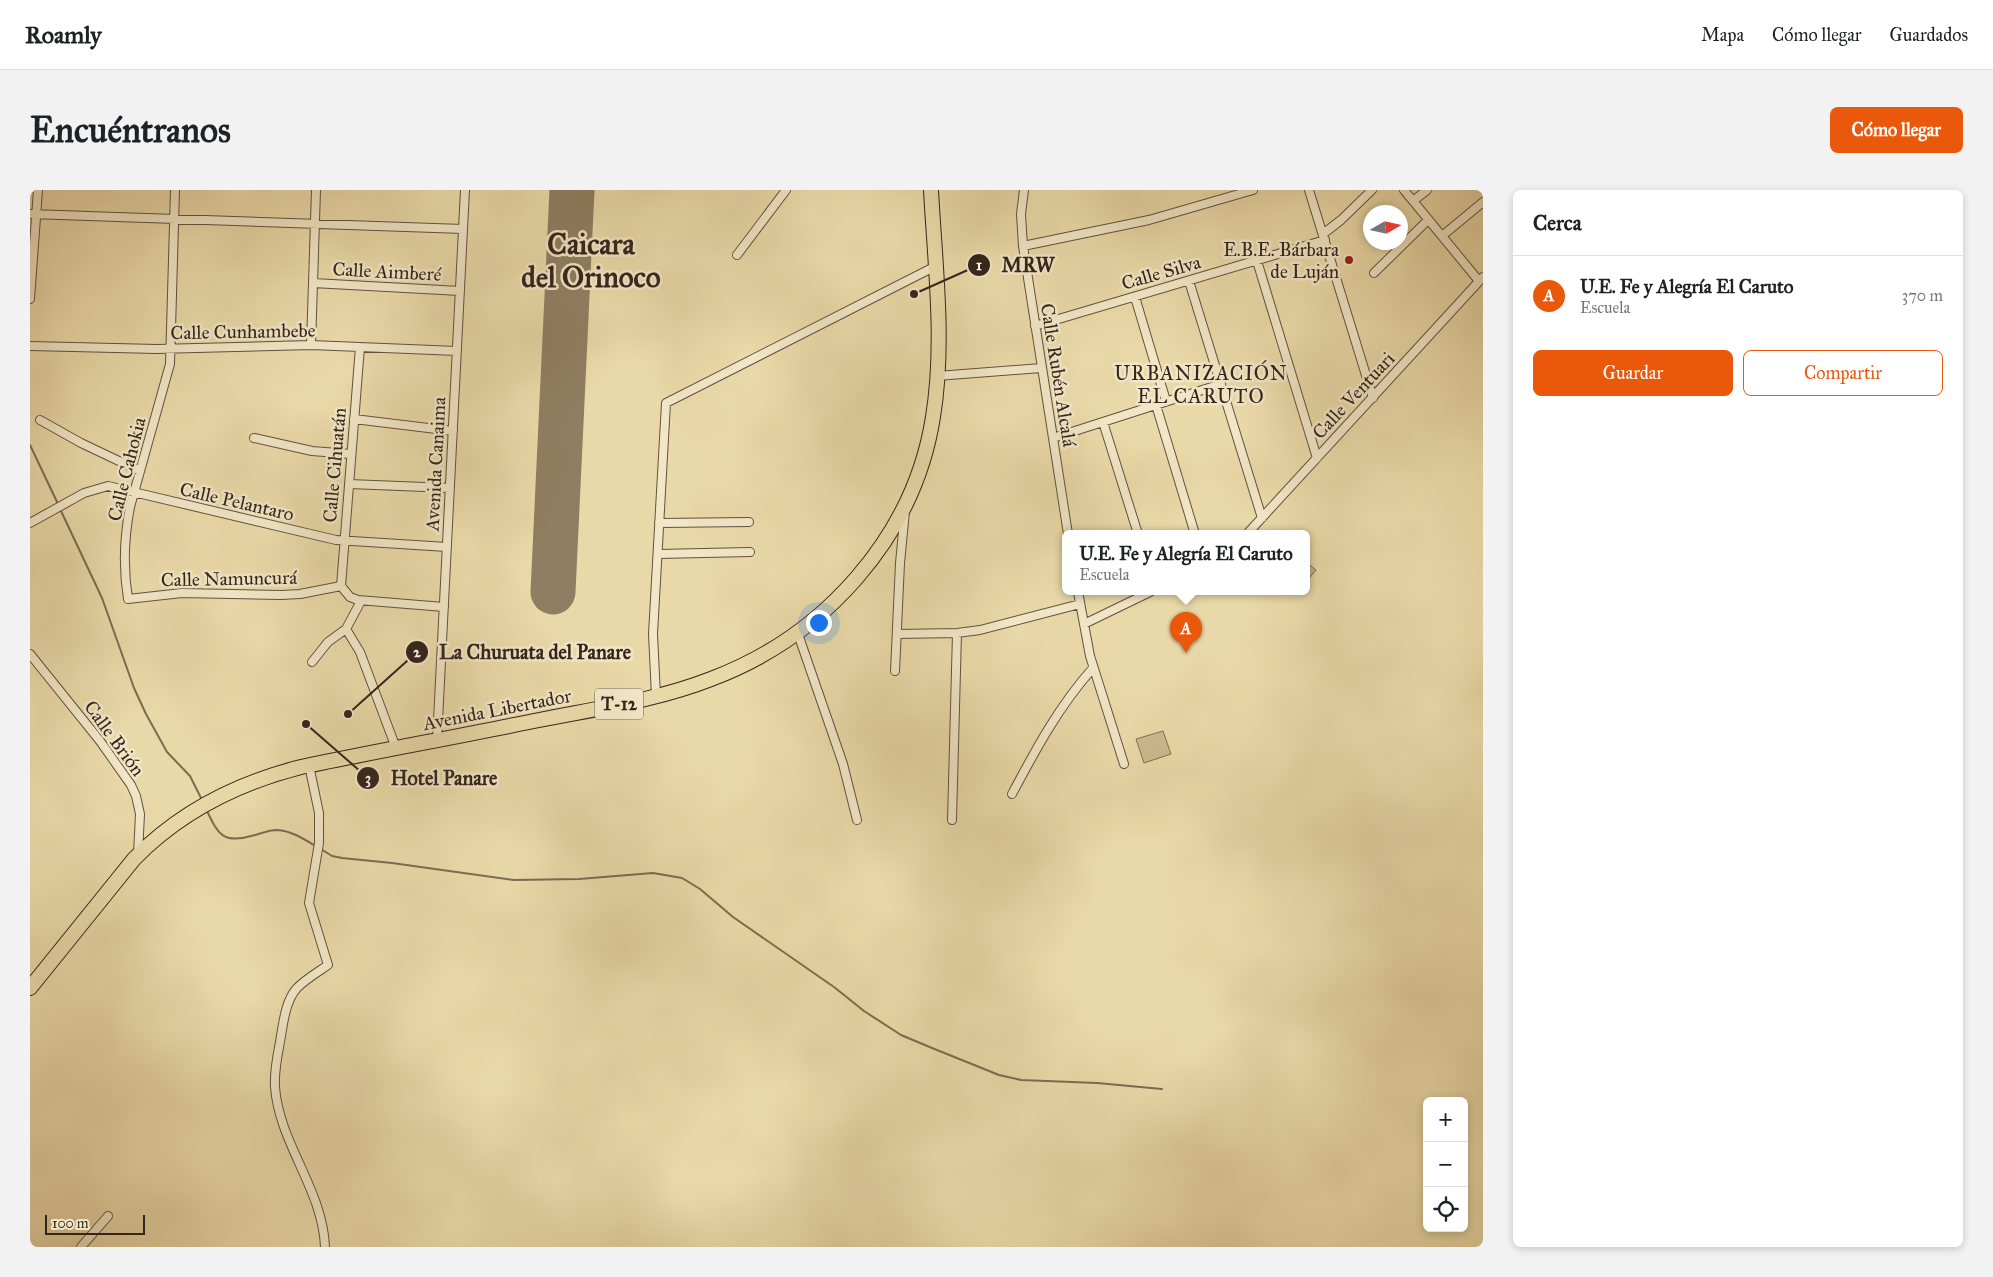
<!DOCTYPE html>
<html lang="es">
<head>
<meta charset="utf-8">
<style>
  body { margin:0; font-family:"IM FELL Great Primer",serif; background:#f2f2f2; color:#202124 }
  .controls { position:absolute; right:15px; bottom:15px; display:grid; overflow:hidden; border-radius:8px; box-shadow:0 2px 8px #0003 }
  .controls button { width:45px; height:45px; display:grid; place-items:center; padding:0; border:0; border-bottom:1px solid #e0e0e0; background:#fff; color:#202124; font:25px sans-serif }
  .compass { position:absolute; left:1333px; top:15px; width:45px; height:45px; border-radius:50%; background:#fff; box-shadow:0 2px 8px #0003; rotate:81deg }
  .scale { position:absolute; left:15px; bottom:12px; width:100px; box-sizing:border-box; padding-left:5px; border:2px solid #35241c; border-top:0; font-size:14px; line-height:18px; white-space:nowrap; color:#35241c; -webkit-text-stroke:4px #f1e6c6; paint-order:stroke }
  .you { position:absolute; left:788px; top:432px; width:18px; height:18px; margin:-12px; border:4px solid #fff; border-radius:50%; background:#1a73e8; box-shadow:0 0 0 8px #1a73e833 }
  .badge { display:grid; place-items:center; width:32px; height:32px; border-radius:50%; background:#ea580c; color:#fff; font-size:16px; font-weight:700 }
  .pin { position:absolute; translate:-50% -41px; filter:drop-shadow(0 1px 2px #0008) }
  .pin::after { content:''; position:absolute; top:26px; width:18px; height:15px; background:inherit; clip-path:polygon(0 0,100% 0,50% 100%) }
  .popup { position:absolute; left:1032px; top:340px; width:248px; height:65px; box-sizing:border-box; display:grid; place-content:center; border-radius:8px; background:#fff; filter:drop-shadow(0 1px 4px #0005); font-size:16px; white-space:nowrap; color:#757577 }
  .popup b { font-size:19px; color:#202124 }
  .popup::after { content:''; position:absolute; left:50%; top:100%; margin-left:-10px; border:10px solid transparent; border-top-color:#fff }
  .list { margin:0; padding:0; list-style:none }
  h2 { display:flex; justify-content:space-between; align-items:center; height:65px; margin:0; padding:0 20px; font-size:21px }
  h2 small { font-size:16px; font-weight:400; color:#757577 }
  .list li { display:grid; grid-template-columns:32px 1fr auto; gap:15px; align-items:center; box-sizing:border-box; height:80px; padding:0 20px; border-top:1px solid #e0e0e0 }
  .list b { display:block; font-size:19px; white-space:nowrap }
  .list p { margin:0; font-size:16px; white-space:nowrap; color:#757577 }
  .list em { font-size:16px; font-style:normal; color:#757577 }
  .actions { display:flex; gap:10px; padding:15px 20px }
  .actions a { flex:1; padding:11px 0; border:1px solid #ea580c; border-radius:8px; text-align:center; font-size:18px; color:#ea580c }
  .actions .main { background:#ea580c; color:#fff }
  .icon { flex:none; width:28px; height:28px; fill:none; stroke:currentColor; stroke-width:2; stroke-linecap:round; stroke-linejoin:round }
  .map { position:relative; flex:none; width:1453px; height:1057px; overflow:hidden; border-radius:8px }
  header { display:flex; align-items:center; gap:30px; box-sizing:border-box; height:70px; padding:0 25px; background:#fff; border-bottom:1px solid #e0e0e0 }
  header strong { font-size:24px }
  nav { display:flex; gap:28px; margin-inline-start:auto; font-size:18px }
  .intro { display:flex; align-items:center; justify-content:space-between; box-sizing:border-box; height:120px; padding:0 30px }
  h1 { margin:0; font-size:35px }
  .button { padding:12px 22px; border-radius:8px; background:#ea580c; color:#fff; font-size:18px; font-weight:700 }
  main { display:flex; gap:30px; padding:0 30px }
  aside { flex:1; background:#fff; border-radius:8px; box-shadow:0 2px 8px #0003 }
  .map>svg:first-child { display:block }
</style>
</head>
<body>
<header>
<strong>Roamly</strong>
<nav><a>Mapa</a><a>Cómo llegar</a><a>Guardados</a></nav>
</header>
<div class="intro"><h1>Encuéntranos</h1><a class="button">Cómo llegar</a></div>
<main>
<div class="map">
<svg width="1453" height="1057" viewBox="0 0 1453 1057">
  <rect width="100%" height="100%" fill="#ead9a8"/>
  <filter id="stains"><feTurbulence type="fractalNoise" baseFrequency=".004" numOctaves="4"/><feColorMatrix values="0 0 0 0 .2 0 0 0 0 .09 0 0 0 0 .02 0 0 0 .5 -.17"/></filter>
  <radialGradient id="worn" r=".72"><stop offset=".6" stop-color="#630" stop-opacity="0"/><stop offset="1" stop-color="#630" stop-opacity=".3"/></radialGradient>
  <path fill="#cbba90" stroke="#806f56" d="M 1276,372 L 1286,380 L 1276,392 Z
    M 1133,541 L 1141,564 L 1114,573 L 1106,549 Z"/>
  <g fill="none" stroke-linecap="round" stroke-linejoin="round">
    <path stroke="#7c6b53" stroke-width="2" d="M 0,255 L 28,314
      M 31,321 L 72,408 L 104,498 L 116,524 L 137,562 L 160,586 L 171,608
      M 177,621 C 188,644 193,654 221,646 C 230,644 238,640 247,640 C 262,641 274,649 287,657
      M 291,659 L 302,666 L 312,668 L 362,673 L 484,690 L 549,689 L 623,683 L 652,688 L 670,699 L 703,727 L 804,797 L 834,821 L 871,845 L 902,858 L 969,885 L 991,890 L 1067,893 L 1132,899"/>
    <path stroke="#907e62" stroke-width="45" d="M 523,402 L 542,0"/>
    <g stroke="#62513f" stroke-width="10">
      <path id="street" d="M 145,0 L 140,174 L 100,317 C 94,348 93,378 98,409 L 152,403 L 251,405 L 270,404 L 311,396
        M 994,0 L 991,24 L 993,56 L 1038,344
        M 1279,0 L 1343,208
        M 1374,0 L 1449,91
        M 1383,11 L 1397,0
        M 0,24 L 433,39
        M 1293,44 L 1311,30 L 1342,0
        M 1412,46 L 1453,12
        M 993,56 L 1119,30 L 1223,0
        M 707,65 L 756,0
        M 1227,71 L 1287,268
        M 1344,83 L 1398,30
        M 1159,91 L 1232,328
        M 283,93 L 430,101
        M 1105,107 L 1136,211
        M 0,109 L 8,0
        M 1005,136 L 1295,50
        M 281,155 L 286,0
        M 0,156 L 127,159 L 281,155 L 427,161
        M 907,186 L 1011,178
        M 1126,215 L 1165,344
        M 324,229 L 423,241
        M 10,230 L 51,253 L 110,281
        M 1073,232 L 1108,344
        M 224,248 L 282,261 L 321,264
        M 1023,248 L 1191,194
        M 319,294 L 420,298
        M 0,333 L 54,303 L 78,296 L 306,350 L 417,357
        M 629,333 L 719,332
        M 1217,344 L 1453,87
        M 628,364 L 720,362
        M 311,396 L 330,157
        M 311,396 L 320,407 L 328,410 L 414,417
        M 1048,402 L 1060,466 L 1094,574
        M 1054,434 L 1120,402
        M 316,439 L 330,462 L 366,558
        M 768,444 L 813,574 L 827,630
        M 867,444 L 927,443 L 950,440 L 1050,414
        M 0,464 L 70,551 L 101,595 L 106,606 L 110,624 L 108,664
        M 282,472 L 298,452 L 316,439 L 331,411
        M 865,481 L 870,373 L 875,321
        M 626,506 L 623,444 L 636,213 L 906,76
        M 407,550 L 435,0
        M 279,575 L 289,623 L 289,653 L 279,713 L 298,775 C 288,782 276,789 267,798 C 255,811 253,835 250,852 C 247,867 244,882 245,897 C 249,953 293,1000 295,1057
        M 982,604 C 1006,559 1029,516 1063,478
        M 922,630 L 927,443
        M 51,1057 L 78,1026"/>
    </g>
    <g stroke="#35241c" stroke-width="16">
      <path id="highway" d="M 0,798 L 104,669 C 150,622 208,593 271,577 C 348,561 426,547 504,531 C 563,519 625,511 681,489 C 793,447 884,348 903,227 C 915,153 905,75 901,0"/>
    </g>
    <use href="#street" stroke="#f1e6c6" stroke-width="8"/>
    <use href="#highway" stroke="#ead9a8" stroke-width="14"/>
  </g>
  <circle fill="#8f2418" stroke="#f1e6c6" stroke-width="2" cx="1319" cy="70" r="5"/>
  <g text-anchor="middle" stroke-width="5" stroke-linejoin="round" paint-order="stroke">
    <rect fill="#f1e6c6" stroke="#6d5e4f" stroke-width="1" x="565" y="498.5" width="48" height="31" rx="4"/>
    <g font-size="18" font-weight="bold" fill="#35241c">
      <text x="589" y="520">T-12</text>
    </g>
    <g font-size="19" fill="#35241c" stroke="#f1e6c6" text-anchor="end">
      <text x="1309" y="66">E.B.E. Bárbara<tspan x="1309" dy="22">de Luján</tspan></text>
    </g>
    <g font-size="19" fill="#35241c" stroke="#f1e6c6">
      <text transform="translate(357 81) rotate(3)" y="7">Calle Aimberé</text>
      <text transform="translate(1131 82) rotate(-16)" y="7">Calle Silva</text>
      <text transform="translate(213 141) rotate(-1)" y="7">Calle Cunhambebe</text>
      <text transform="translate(1029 185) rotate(81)" y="7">Calle Rubén Alcalá</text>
      <text transform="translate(1323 205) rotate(-47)" y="7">Calle Ventuari</text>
      <text transform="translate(405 274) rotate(-87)" y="7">Avenida Canaima</text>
      <text transform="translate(304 275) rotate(-85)" y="7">Calle Cihuatán</text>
      <text transform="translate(96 279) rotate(-76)" y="7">Calle Cahokia</text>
      <text transform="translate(207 311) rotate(13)" y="7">Calle Pelantaro</text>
      <text transform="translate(199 388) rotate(-1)" y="7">Calle Namuncurá</text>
      <text transform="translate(467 519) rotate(-11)" y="7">Avenida Libertador</text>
      <text transform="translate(85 548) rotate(54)" y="7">Calle Brión</text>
    </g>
    <g font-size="20" letter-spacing="1" fill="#35241c" stroke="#f1e6c6">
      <text x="1171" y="190">URBANIZACIÓN<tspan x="1171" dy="23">EL CARUTO</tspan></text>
    </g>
    <g font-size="29" font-weight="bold" fill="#35241c" stroke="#f1e6c6">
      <text x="561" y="64">Caicara<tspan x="561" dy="33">del Orinoco</tspan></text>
    </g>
  </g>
  <path fill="none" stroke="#35241c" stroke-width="2" d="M884 104L949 75M318 524L387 462M276 534L338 588"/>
  <g fill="#35241c" stroke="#f1e6c6" stroke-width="2">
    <circle cx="884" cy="104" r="5"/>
    <circle cx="318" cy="524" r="5"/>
    <circle cx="276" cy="534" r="5"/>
    <circle cx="949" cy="75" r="12"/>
    <circle cx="387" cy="462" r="12"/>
    <circle cx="338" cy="588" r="12"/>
  </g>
  <g font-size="15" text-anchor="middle" font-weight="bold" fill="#fff">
    <text x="949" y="80">1</text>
    <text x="387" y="467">2</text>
    <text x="338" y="593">3</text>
  </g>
  <g font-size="20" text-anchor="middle" font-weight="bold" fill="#35241c" stroke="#f1e6c6" stroke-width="5" stroke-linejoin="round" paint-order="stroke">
    <text x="998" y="82">MRW</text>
    <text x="505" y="469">La Churuata del Panare</text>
    <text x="414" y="595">Hotel Panare</text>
  </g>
  <rect width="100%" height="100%" filter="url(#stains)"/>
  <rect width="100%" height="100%" fill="url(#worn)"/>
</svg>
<div class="controls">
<button>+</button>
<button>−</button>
<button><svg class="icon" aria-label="locate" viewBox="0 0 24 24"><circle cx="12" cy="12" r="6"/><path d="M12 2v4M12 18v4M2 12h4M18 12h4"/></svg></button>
</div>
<svg class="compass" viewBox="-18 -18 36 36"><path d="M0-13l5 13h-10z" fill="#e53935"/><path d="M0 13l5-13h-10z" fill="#757577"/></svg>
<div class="scale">100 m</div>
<div class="you"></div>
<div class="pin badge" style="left:1156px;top:463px">A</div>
<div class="popup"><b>U.E. Fe y Alegría El Caruto</b>Escuela</div>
</div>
<aside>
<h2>Cerca<small></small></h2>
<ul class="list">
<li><span class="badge">A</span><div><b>U.E. Fe y Alegría El Caruto</b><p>Escuela</p></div><em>370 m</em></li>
</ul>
<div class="actions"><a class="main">Guardar</a><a>Compartir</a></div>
</aside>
</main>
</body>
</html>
